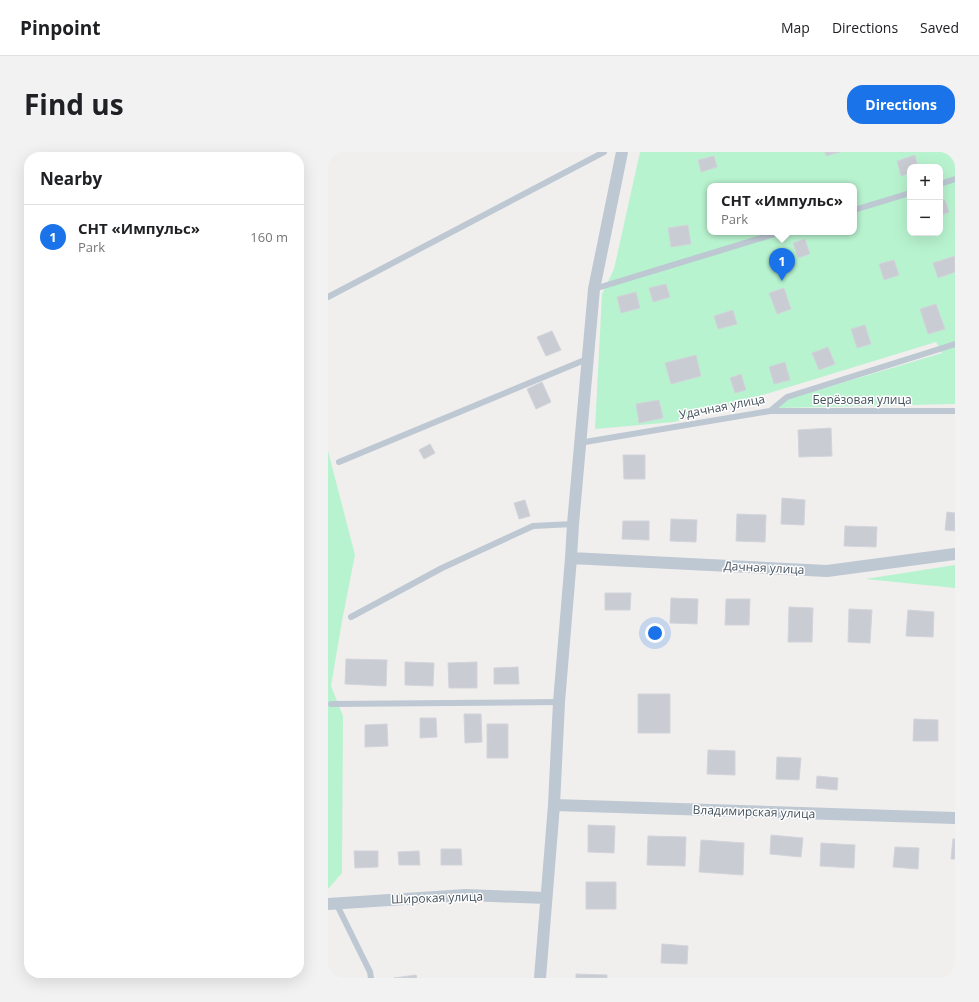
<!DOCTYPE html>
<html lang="en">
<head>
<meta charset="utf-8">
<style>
  body { margin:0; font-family:"Open Sans",sans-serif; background:#f2f2f2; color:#202124 }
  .controls { position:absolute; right:12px; top:12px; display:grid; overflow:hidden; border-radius:8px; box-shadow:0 4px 16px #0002 }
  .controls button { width:36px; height:36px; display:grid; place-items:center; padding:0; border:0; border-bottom:1px solid #e0e0e0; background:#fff; color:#202124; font:20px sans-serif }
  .you { position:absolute; left:327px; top:481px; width:14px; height:14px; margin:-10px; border:3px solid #fff; border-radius:50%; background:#1a73e8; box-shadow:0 0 0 6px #1a73e833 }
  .badge { display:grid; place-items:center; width:26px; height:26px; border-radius:50%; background:#1a73e8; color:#fff; font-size:13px; font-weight:700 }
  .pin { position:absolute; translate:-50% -33px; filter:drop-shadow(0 1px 2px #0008) }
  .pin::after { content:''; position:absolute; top:21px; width:14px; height:12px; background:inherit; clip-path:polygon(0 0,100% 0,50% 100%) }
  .popup { position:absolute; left:379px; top:31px; width:150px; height:52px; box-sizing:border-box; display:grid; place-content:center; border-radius:8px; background:#fff; filter:drop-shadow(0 1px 3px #0005); font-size:13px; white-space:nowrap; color:#757577 }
  .popup b { font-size:15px; color:#202124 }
  .popup::after { content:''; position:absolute; left:50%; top:100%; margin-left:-8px; border:8px solid transparent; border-top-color:#fff }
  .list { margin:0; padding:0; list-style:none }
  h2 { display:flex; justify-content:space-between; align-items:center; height:52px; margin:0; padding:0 16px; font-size:17px }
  h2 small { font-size:13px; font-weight:400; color:#757577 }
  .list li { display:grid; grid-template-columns:26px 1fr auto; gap:12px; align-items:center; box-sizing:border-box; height:64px; padding:0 16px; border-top:1px solid #e0e0e0 }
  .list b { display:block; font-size:15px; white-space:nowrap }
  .list p { margin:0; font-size:13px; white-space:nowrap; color:#757577 }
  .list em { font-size:13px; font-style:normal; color:#757577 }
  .map { position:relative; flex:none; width:627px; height:826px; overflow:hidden; border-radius:16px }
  header { display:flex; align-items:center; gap:24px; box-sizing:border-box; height:56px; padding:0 20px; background:#fff; border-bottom:1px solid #e0e0e0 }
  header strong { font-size:19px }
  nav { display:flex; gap:22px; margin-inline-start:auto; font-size:14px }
  .intro { display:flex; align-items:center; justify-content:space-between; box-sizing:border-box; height:96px; padding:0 24px }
  h1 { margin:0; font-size:28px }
  .button { padding:10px 18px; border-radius:16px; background:#1a73e8; color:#fff; font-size:14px; font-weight:700 }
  main { display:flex; gap:24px; padding:0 24px }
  aside { flex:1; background:#fff; border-radius:16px; box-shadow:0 4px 16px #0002 }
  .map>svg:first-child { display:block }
</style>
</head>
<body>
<header>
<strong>Pinpoint</strong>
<nav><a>Map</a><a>Directions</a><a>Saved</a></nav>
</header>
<div class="intro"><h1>Find us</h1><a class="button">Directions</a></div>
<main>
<aside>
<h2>Nearby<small></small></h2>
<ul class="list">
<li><span class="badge">1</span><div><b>СНТ «Импульс»</b><p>Park</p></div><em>160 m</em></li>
</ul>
</aside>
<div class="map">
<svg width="627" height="826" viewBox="0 0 627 826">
  <rect width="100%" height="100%" fill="#f1eeee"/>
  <path fill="#b8f3cf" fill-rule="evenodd" d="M 312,0 L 627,0 L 627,252 L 449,256 L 460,247 L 614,201 L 608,190 L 346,270 L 267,277 L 274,142 L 286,117 ZM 582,15 L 612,15 L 612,81 L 582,81 ZM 382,34 L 526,34 L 526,80 L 382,80 Z
    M 0,299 L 27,403 L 14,469 L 3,534 L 15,564 L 14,721 L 0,737 Z
    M 627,413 L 627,436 L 537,427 Z"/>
  <path fill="#c9cdd3" stroke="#d1d4da" d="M 497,0 L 512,0 L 498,4 Z
    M 587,3 L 590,15 L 582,15 L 582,21 L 573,24 L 569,9 Z
    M 386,4 L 389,15 L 373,20 L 370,8 Z
    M 617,48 L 621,60 L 612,64 L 612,50 Z
    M 360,73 L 363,92 L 343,95 L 340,76 Z
    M 477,87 L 482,102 L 470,106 L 465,91 Z
    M 627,104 L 627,120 L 610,126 L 605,111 Z
    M 566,108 L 571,123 L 556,128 L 551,112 Z
    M 338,132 L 342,145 L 325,150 L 321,136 Z
    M 456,136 L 463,157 L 449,162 L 441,141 Z
    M 308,140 L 312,156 L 293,161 L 289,145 Z
    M 608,152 L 617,177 L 600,182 L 592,157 Z
    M 405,158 L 409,172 L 390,177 L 386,164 Z
    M 537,173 L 543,192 L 529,196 L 523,177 Z
    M 224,179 L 233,198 L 218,204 L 209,185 Z
    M 500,195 L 507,212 L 491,218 L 484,201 Z
    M 368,203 L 373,224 L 343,232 L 337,211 Z
    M 457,210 L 462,228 L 446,232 L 441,215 Z
    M 413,222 L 418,238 L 407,241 L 402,226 Z
    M 214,230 L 223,250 L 208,257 L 199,237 Z
    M 331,248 L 335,266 L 311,271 L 308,252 Z
    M 503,276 L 504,304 L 471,305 L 470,278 Z
    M 102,292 L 107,301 L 96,307 L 91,298 Z
    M 295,303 L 317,303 L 317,327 L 296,327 Z
    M 454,346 L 477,348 L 476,373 L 453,372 Z
    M 197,348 L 202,364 L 191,367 L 186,351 Z
    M 619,360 L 627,361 L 627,379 L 617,378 Z
    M 409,362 L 438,363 L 437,390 L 408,389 Z
    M 343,367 L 369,368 L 368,390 L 342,389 Z
    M 295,369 L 321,369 L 321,388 L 294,387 Z
    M 517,374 L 549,375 L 548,395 L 516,394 Z
    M 277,441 L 303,441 L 302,458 L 277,458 Z
    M 343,446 L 370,447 L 369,472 L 342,471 Z
    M 398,447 L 422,447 L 421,473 L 397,473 Z
    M 461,455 L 485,456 L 484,490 L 460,490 Z
    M 521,457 L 544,458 L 542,491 L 520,490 Z
    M 580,458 L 606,460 L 605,485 L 578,484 Z
    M 18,507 L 59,508 L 58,534 L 17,532 Z
    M 77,510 L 106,511 L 105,534 L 77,533 Z
    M 149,510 L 149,536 L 121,536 L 120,511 Z
    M 190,515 L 191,532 L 166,532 L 166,516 Z
    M 310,542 L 342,542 L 342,581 L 310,581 Z
    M 136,562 L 153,562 L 154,590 L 137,591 Z
    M 92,566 L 108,566 L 109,585 L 92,586 Z
    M 586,567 L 610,568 L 610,589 L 585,589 Z
    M 59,572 L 60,594 L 37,595 L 37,573 Z
    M 159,572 L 180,572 L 180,606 L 159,606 Z
    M 380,598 L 407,599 L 407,623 L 379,622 Z
    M 449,605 L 473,606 L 471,628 L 448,627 Z
    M 489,624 L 510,626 L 509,638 L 488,636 Z
    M 260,673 L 287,674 L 286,701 L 260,700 Z
    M 443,683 L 475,686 L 473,705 L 442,702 Z
    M 320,684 L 358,685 L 357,714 L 319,713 Z
    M 625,687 L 627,687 L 627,707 L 623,707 Z
    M 373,688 L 416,691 L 415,723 L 371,720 Z
    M 493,691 L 527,693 L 526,716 L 492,714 Z
    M 567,695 L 591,696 L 590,717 L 565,715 Z
    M 113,697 L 133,697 L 134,713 L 113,713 Z
    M 26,699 L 50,699 L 50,715 L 27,716 Z
    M 91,699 L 92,713 L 71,713 L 70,700 Z
    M 258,730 L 288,730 L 288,757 L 258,757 Z
    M 334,792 L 360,794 L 359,812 L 333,811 Z
    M 248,822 L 279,823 L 279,826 L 248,826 Z
    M 88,823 L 89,826 L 66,826 Z"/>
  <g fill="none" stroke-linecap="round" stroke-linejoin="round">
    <path stroke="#bdc8d2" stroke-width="6" d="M 612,32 L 627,27
      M 526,58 L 582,41
      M 266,137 L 453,80
      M 0,145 L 276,0
      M 442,259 L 459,245 L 627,192
      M 251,291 L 442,259 L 627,259
      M 11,310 L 259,207
      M 23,465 L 114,416 L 205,374 L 245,372
      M 3,552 L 231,550
      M 8,751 L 42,820 L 43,826"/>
    <path stroke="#bdc8d2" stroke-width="12" d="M 243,406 L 499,419 L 627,402
      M 226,653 L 627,666
      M 0,752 L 138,743 L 218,746
      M 212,826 L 226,653 L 231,550 L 243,406 L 245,372 L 266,137 L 294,0"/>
  </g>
  <g text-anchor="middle" stroke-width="3" stroke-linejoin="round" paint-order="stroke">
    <g font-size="12" fill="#44515d" stroke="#fff">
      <text x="534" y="252">Берёзовая улица</text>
      <text transform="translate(394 255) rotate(-11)" y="4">Удачная улица</text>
      <text transform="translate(436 416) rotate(3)" y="4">Дачная улица</text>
      <text transform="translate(426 660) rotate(2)" y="4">Владимирская улица</text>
      <text transform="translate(109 746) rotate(-2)" y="4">Широкая улица</text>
    </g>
  </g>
</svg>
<div class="controls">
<button>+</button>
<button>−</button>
</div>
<div class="you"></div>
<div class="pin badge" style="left:454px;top:129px">1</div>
<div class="popup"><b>СНТ «Импульс»</b>Park</div>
</div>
</main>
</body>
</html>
